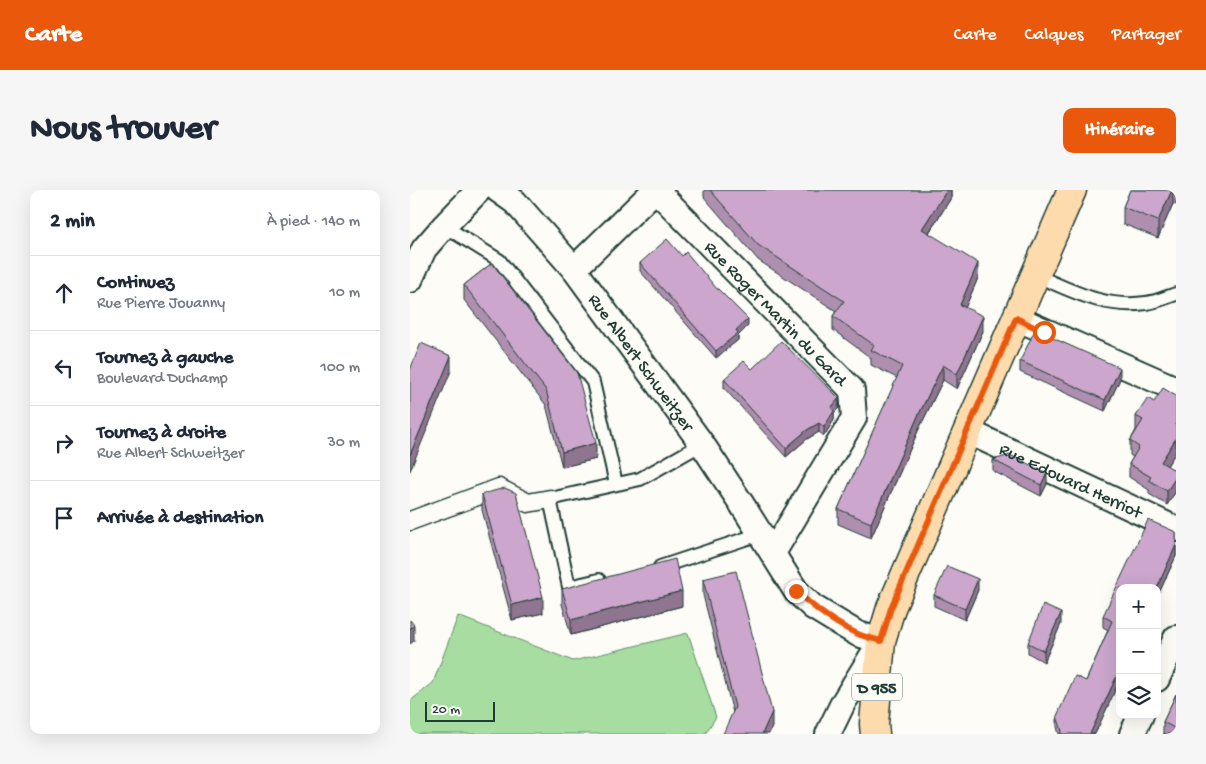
<!DOCTYPE html>
<html lang="fr">
<head>
<meta charset="utf-8">
<style>
  body { margin:0; font-family:"Gochi Hand",sans-serif; background:#f6f6f7; color:#1f2937 }
  .controls { position:absolute; right:15px; bottom:15px; display:grid; overflow:hidden; border-radius:10px; box-shadow:0 5px 20px #0002 }
  .controls button { width:45px; height:45px; display:grid; place-items:center; padding:0; border:0; border-bottom:1px solid #e0e1e3; background:#fff; color:#1f2937; font:25px sans-serif }
  .scale { position:absolute; left:15px; bottom:12px; width:70px; box-sizing:border-box; padding-left:5px; border:2px solid #1f3d34; border-top:0; font-size:14px; line-height:18px; white-space:nowrap; color:#1f3d34; -webkit-text-stroke:4px #fdfcf7; paint-order:stroke }
  .stop { position:absolute; width:15px; height:15px; margin:-11px; border:4px solid #ea580c; border-radius:50%; background:#fff }
  .stop.end { background:#ea580c; border-color:#fff; box-shadow:0 1px 5px #0008 }
  .list { margin:0; padding:0; list-style:none }
  h2 { display:flex; justify-content:space-between; align-items:center; height:65px; margin:0; padding:0 20px; font-size:21px }
  h2 small { font-size:16px; font-weight:400; color:#747a83 }
  .list li { display:grid; grid-template-columns:32px 1fr auto; gap:15px; align-items:center; box-sizing:border-box; height:75px; padding:0 20px; border-top:1px solid #e0e1e3 }
  .list b { display:block; font-size:19px; white-space:nowrap }
  .list p { margin:0; font-size:16px; white-space:nowrap; color:#747a83 }
  .list em { font-size:16px; font-style:normal; color:#747a83 }
  .icon { flex:none; width:28px; height:28px; fill:none; stroke:currentColor; stroke-width:2; stroke-linecap:round; stroke-linejoin:round }
  .map { position:relative; flex:none; width:766px; height:544px; overflow:hidden; border-radius:10px }
  header { display:flex; align-items:center; gap:30px; box-sizing:border-box; height:70px; padding:0 25px; background:#ea580c; color:#fff }
  header strong { font-size:24px }
  nav { display:flex; gap:28px; margin-inline-start:auto; font-size:18px }
  .intro { display:flex; align-items:center; justify-content:space-between; box-sizing:border-box; height:120px; padding:0 30px }
  h1 { margin:0; font-size:35px }
  .button { padding:12px 22px; border-radius:10px; background:#ea580c; color:#fff; font-size:18px; font-weight:700 }
  main { display:flex; gap:30px; padding:0 30px }
  aside { flex:1; background:#fff; border-radius:10px; box-shadow:0 5px 20px #0002 }
  .map>svg:first-child { display:block }
</style>
</head>
<body>
<header>
<strong>Carte</strong>
<nav><a>Carte</a><a>Calques</a><a>Partager</a></nav>
</header>
<div class="intro"><h1>Nous trouver</h1><a class="button">Itinéraire</a></div>
<main>
<aside>
<h2>2 min<small>À pied · 140 m</small></h2>
<ul class="list">
<li><svg class="icon" aria-label="ahead" viewBox="0 0 24 24"><path d="M12 20V5M6 11l6-6 6 6"/></svg><div><b>Continuez</b><p>Rue Pierre Jouanny</p></div><em>10 m</em></li>
<li><svg class="icon" aria-label="left" viewBox="0 0 24 24"><path d="M17 20v-9H6M10 6l-5 5 5 5"/></svg><div><b>Tournez à gauche</b><p>Boulevard Duchamp</p></div><em>100 m</em></li>
<li><svg class="icon" aria-label="right" viewBox="0 0 24 24"><path d="M7 20v-9h11M14 6l5 5-5 5"/></svg><div><b>Tournez à droite</b><p>Rue Albert Schweitzer</p></div><em>30 m</em></li>
<li><svg class="icon" aria-label="arrive" viewBox="0 0 24 24"><path d="M6 21V4h12l-3 4 3 4H6"/></svg><div><b>Arrivée à destination</b></div></li>
</ul>
</aside>
<div class="map">
<svg width="766" height="544" viewBox="0 0 766 544">
  <rect width="100%" height="100%" fill="#fdfcf7"/>
  <filter id="ink" filterUnits="userSpaceOnUse"><feTurbulence type="fractalNoise" baseFrequency=".02" numOctaves="2"/><feDisplacementMap in="SourceGraphic" scale="10" xChannelSelector="R" yChannelSelector="G"/><feConvolveMatrix kernelMatrix="1 2 1 2 8 2 1 2 1" color-interpolation-filters="sRGB"/></filter>
  <g filter="url(#ink)">
    <path fill="#a7dda0" stroke="#638d6a" d="M 48,426 L 163,471 L 278,443 L 306,527 L 295,544 L 0,544 L 0,511 L 23,493 Z"/>
    <g fill="none" stroke-linecap="round" stroke-linejoin="round">
      <g stroke="#1f3d34" stroke-width="16">
        <path id="service" d="M 34,36 L 89,70 L 183,192 L 206,294
          M 625,85 C 663,101 694,119 736,113 C 746,112 757,107 766,104
          M 250,377 L 350,344
          M 189,390 L 159,397 L 140,309 L 230,289 L 292,254"/>
      </g>
      <g stroke="#1f3d34" stroke-width="21">
        <path id="pedestrian" d="M 0,331 L 89,298 L 118,313 L 140,309"/>
      </g>
      <g stroke="#1f3d34" stroke-width="28">
        <g id="minor">
          <path id="s1" d="M 88,0 L 105,12 L 164,79 L 292,254 L 331,313 L 386,401 L 403,417 L 431,434 L 448,444 L 471,451 L 433,513 L 418,544"/>
          <path id="s2" d="M 246,0 L 442,200 L 444,228 L 363,363"/>
          <path d="M 164,79 L 245,0"/>
          <path d="M 0,90 L 14,59 L 34,36 L 69,0"/>
          <path d="M 606,128 L 766,199"/>
          <path id="s3" d="M 557,241 L 766,339"/>
          <path d="M 747,489 L 766,448"/>
          <path d="M 722,544 L 731,525"/>
        </g>
      </g>
      <g stroke="#1f3d34" stroke-width="31">
        <path id="primary" d="M 465,544 L 464,534 L 471,451 L 481,418 L 662,0"/>
      </g>
      <use href="#service" stroke="#fdfcf7" stroke-width="12"/>
      <use href="#pedestrian" stroke="#fdfcf7" stroke-width="18"/>
      <use href="#minor" stroke="#fdfcf7" stroke-width="24"/>
      <use href="#primary" stroke="#fedbac" stroke-width="28"/>
    </g>
    <path fill="#af8fb0" stroke="#1f3d34" d="M 294,0 L 541,0 L 541,8 L 519,43 L 568,88 L 555,118 L 573,141 L 547,199 L 533,190 L 508,241 L 461,348 L 428,334 L 428,319 L 487,188 L 461,175 L 461,168 L 423,140 L 423,126 L 426,121 L 348,70 L 294,7 Z
      M 720,0 L 766,0 L 766,15 L 763,14 L 748,48 L 713,34 L 713,17 Z
      M 272,66 L 338,136 L 328,146 L 328,150 L 306,168 L 230,81 L 230,73 Z
      M 82,73 L 186,269 L 152,277 L 136,215 L 54,110 L 54,95 Z
      M 610,171 L 710,189 L 695,221 L 610,182 Z
      M 342,179 L 429,218 L 424,223 L 424,230 L 414,246 L 409,242 L 397,249 L 376,267 L 314,198 L 314,189 Z
      M 766,206 L 766,262 L 757,276 L 766,281 L 766,301 L 757,315 L 739,304 L 739,300 L 719,287 L 719,274 L 723,267 L 720,265 L 720,251 L 726,240 L 726,226 L 744,212 Z
      M 583,270 L 637,294 L 631,306 L 583,281 Z
      M 72,304 L 133,423 L 102,430 L 72,320 Z
      M 766,342 L 766,366 L 685,544 L 649,544 L 647,537 L 647,526 L 676,491 L 698,440 L 693,437 L 693,426 Z
      M 293,389 L 362,537 L 323,523 L 293,405 Z
      M 152,399 L 272,416 L 161,445 L 152,414 Z
      M 568,400 L 555,430 L 524,416 L 524,405 Z
      M 651,434 L 634,472 L 618,463 L 618,453 Z
      M 766,504 L 766,544 L 754,544 L 753,543 L 753,532 Z"/>
    <path fill="#8f7490" stroke="#1f3d34" d="M 537,0 L 541,0 L 541,8 L 512,53 L 512,39 Z
      M 762,0 L 763,0 L 763,14 L 748,48 L 748,31 Z
      M 568,73 L 568,88 L 550,130 L 550,115 Z
      M 573,126 L 573,141 L 547,199 L 547,184 Z
      M 338,129 L 338,136 L 328,146 L 328,150 L 306,168 L 306,161 L 326,140 Z
      M 41,166 L 41,181 L 0,281 L 0,265 Z
      M 533,175 L 533,190 L 508,241 L 461,348 L 461,333 L 508,226 Z
      M 710,178 L 710,189 L 695,221 L 695,210 Z
      M 429,208 L 429,218 L 424,223 L 424,230 L 414,246 L 414,237 L 421,218 Z
      M 409,233 L 409,242 L 397,249 L 376,267 L 376,258 L 397,240 Z
      M 766,248 L 766,262 L 751,285 L 751,272 Z
      M 186,253 L 186,269 L 152,277 L 152,262 Z
      M 637,283 L 637,294 L 631,306 L 631,295 Z
      M 766,287 L 766,301 L 757,315 L 757,301 Z
      M 766,355 L 766,366 L 747,407 L 747,398 Z
      M 568,389 L 568,400 L 555,430 L 555,419 Z
      M 272,401 L 272,416 L 161,445 L 161,430 Z
      M 133,407 L 133,423 L 102,430 L 102,415 Z
      M 651,423 L 651,434 L 634,472 L 634,461 Z
      M 4,435 L 4,451 L 0,454 L 0,439 Z
      M 710,479 L 710,490 L 685,544 L 680,544 Z
      M 362,522 L 362,537 L 359,544 L 352,544 Z"/>
    <path fill="#cca6cd" stroke="#1f3d34" d="M 300,0 L 537,0 L 512,39 L 568,73 L 550,115 L 573,126 L 547,184 L 533,175 L 508,226 L 461,333 L 428,319 L 492,176 L 461,160 L 464,155 L 423,126 L 434,111 L 348,55 Z
      M 720,0 L 762,0 L 748,31 L 713,17 Z
      M 257,49 L 272,66 L 276,62 L 307,99 L 308,99 L 338,129 L 326,140 L 328,143 L 306,161 L 230,73 Z
      M 82,73 L 167,183 L 186,253 L 152,262 L 136,200 L 54,95 Z
      M 625,140 L 710,178 L 695,210 L 610,171 Z
      M 371,151 L 429,208 L 421,218 L 424,221 L 414,237 L 409,233 L 397,240 L 376,258 L 314,189 L 334,171 L 342,179 Z
      M 11,153 L 41,166 L 0,265 L 0,180 Z
      M 753,198 L 766,206 L 766,248 L 751,272 L 766,281 L 766,287 L 757,301 L 739,290 L 741,287 L 719,274 L 729,257 L 720,251 L 733,230 L 726,226 L 738,208 L 744,212 Z
      M 600,265 L 637,283 L 631,295 L 583,270 Z
      M 95,298 L 106,303 L 133,407 L 102,415 L 72,304 Z
      M 738,330 L 766,342 L 766,355 L 747,398 L 710,398 L 710,479 L 680,544 L 651,544 L 652,541 L 647,526 L 665,486 L 676,491 L 702,431 L 693,426 Z
      M 265,369 L 272,401 L 161,430 L 152,399 Z
      M 537,376 L 568,389 L 555,419 L 524,405 Z
      M 326,381 L 362,522 L 352,544 L 313,544 L 325,517 L 293,389 Z
      M 633,415 L 651,423 L 634,461 L 618,453 Z
      M 0,430 L 4,435 L 0,439 Z
      M 766,504 L 766,539 L 753,532 Z"/>
  </g>
  <g fill="none" stroke-linecap="round" stroke-linejoin="round" filter="url(#ink)">
    <path stroke="#ea580c" stroke-width="6" d="M 386,401 C 404,418 425,434 448,444 C 455,447 464,449 471,451 L 481,418 L 606,128 L 634,142"/>
  </g>
  <g text-anchor="middle" stroke-width="4" stroke-linejoin="round" paint-order="stroke">
    <rect fill="#fdfcf7" stroke="#62766e" stroke-width="1" x="442" y="483.5" width="50" height="27" rx="4"/>
    <g font-size="16" font-weight="bold" fill="#1f3d34">
      <text x="467" y="503">D 955</text>
    </g>
    <g font-size="18" fill="#1f3d34" stroke="#fdfcf7">
      <text dy="6" stroke="none"><textPath href="#s2" startOffset="172">Rue Roger Martin du Gard</textPath></text>
      <text dy="6" stroke="none"><textPath href="#s1" startOffset="225">Rue Albert Schweitzer</textPath></text>
      <text dy="6" stroke="none"><textPath href="#s3" startOffset="115">Rue Edouard Herriot</textPath></text>
    </g>
  </g>
</svg>
<div class="controls">
<button>+</button>
<button>−</button>
<button><svg class="icon" aria-label="layers" viewBox="0 0 24 24"><path d="M12 4l9 5-9 5-9-5zM3 14l9 5 9-5"/></svg></button>
</div>
<div class="scale">20 m</div>
<div class="stop" style="left:634px;top:142px"></div>
<div class="stop end" style="left:386px;top:401px"></div>
</div>
</main>
</body>
</html>
